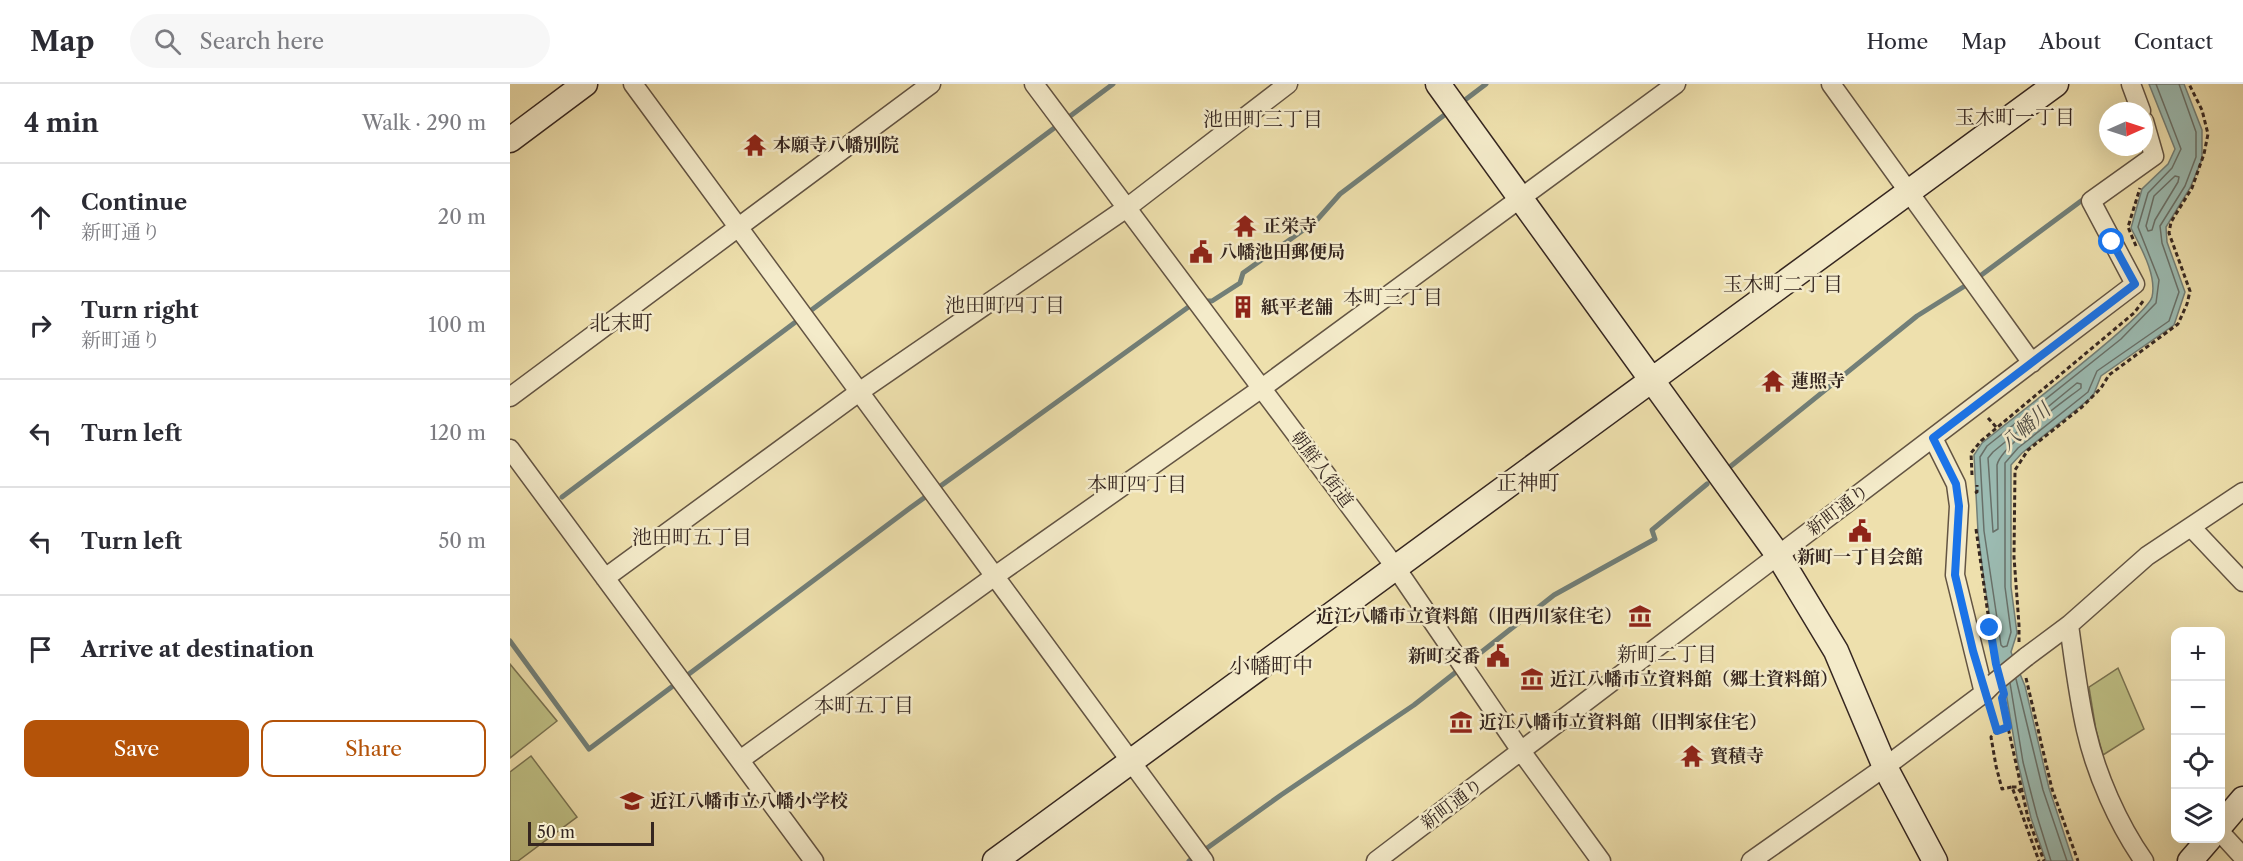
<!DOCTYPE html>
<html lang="en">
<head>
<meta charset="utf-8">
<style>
  body { margin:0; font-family:"Libre Caslon Text","Noto Serif JP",serif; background:#f7f7f7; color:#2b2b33 }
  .controls { position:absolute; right:18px; bottom:18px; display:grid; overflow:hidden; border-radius:12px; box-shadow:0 6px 24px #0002 }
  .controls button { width:54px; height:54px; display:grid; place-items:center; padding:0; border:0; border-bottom:2px solid #e1e1e2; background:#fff; color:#2b2b33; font:30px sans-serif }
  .compass { position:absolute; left:1589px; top:18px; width:54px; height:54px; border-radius:50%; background:#fff; box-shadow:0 6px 24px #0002; rotate:87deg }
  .scale { position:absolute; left:18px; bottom:15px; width:126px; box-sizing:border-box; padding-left:6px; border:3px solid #352620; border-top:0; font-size:16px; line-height:21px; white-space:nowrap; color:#352620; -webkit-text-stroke:4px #f4ebca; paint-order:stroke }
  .stop { position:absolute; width:18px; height:18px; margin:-14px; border:4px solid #1a73e8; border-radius:50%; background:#fff }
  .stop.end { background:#1a73e8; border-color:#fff; box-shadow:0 2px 6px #0008 }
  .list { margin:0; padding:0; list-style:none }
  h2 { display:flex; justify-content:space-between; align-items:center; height:78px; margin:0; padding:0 24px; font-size:26px }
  h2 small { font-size:20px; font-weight:400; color:#7c7c81 }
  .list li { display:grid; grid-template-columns:39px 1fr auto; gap:18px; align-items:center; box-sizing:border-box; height:108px; padding:0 24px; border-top:2px solid #e1e1e2 }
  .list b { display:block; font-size:22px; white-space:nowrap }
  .list p { margin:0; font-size:20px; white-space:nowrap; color:#7c7c81 }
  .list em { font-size:20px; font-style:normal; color:#7c7c81 }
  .actions { display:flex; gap:12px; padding:18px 24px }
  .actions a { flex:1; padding:14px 0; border:2px solid #b45309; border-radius:12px; text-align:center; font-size:21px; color:#b45309 }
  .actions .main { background:#b45309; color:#fff }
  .icon { flex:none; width:33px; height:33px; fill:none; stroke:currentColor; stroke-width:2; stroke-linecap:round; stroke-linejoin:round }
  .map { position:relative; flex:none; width:1733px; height:777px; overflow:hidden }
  header { display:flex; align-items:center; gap:36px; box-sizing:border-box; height:84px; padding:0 30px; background:#fff; border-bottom:2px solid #e1e1e2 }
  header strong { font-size:28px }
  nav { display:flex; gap:33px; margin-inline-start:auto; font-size:21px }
  .search { width:420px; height:54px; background:#f7f7f7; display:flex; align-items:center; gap:15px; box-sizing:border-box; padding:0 21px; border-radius:33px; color:#7c7c81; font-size:22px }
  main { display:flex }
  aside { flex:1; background:#fff }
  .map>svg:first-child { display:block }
</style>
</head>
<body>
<header>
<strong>Map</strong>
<div class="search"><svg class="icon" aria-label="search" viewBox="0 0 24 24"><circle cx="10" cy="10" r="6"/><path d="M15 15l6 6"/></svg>Search here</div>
<nav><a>Home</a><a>Map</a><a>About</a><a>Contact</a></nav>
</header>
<main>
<aside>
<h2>4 min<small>Walk · 290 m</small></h2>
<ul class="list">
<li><svg class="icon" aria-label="ahead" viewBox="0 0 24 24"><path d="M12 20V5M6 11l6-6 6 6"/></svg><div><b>Continue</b><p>新町通り</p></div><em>20 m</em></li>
<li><svg class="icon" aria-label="right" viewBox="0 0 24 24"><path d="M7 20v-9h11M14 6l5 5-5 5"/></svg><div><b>Turn right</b><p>新町通り</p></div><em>100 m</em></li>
<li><svg class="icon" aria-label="left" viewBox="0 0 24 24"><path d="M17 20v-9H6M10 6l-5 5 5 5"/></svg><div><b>Turn left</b></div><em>120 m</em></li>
<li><svg class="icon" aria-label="left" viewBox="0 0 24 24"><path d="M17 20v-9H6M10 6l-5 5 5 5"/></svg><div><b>Turn left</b></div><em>50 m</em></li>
<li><svg class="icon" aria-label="arrive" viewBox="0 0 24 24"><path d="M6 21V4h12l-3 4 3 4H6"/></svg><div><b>Arrive at destination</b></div></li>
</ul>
<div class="actions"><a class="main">Save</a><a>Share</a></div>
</aside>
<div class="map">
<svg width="1733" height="777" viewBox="0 0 1733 777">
  <rect width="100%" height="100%" fill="#eee0ad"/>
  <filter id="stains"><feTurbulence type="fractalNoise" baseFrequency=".00333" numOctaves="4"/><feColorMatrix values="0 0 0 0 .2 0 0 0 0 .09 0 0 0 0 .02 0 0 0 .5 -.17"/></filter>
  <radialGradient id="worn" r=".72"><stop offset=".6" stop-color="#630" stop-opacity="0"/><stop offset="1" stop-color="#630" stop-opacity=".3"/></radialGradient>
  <path fill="#bfc186" stroke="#7a7453" stroke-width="1.5" d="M 0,580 L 47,637 L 0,674 Z
    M 1608,584 L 1634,645 L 1593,671 L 1586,646 L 1579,603 Z
    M 21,672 L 67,733 L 8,777 L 0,777 L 0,688 Z"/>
  <path fill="#9bbbb2" stroke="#727f78" stroke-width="1.5" d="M 1639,0 L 1674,0 L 1692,46 L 1692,75 L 1680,104 L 1656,143 L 1657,158 L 1675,208 L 1664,241 L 1591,292 L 1583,312 L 1512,369 L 1501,381 L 1501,503 L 1507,549 L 1501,568 L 1515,602 L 1539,704 L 1563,777 L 1536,777 L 1521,734 L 1508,679 L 1495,603 L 1487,577 L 1474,496 L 1468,448 L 1464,371 L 1472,359 C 1497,338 1637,233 1642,213 C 1647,191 1631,164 1621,144 L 1632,105 L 1658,80 L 1665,65 Z"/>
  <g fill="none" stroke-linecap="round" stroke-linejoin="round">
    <path stroke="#687069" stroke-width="1.5" d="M 1646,0 L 1671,65 L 1662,84 L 1638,109 L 1628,143 L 1649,196 L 1646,219 L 1611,255 L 1477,362 L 1470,373 L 1474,447 L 1491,561 L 1493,563 L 1497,562 L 1501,548 L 1495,503 L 1495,379 L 1508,364 L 1578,308 L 1587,287 L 1659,237 L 1669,208 L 1652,159 L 1650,142 L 1675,102 L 1686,73 L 1686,48 L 1669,0
      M 1665,92 L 1669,93 L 1668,98 L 1645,136 L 1642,146 L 1638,147 L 1636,142 L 1644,112 Z
      M 1567,299 L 1571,300 L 1571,304 C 1553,318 1491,362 1487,381 L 1488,445 L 1483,448 L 1478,374 L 1483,368 Z
      M 1506,595 L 1533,706 L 1557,777
      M 1500,599 L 1513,678 L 1527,732 L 1541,777"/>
    <path stroke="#727f78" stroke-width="5" d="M 951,19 L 976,0
      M 1466,195 L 1571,117
      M 693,217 L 702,217 L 730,199 L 733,189 L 806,137 L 830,110 L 941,26
      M 1221,382 L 1407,232 L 1458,200
      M 52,413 L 603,0
      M 0,557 L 79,665 L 400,424 L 684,219
      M 679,777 L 771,711 L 904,621 L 1044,511 L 1145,455 L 1142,446 L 1197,400"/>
    <g stroke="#635443" stroke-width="21">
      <path id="street" d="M 123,0 L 694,777
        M 524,0 L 886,484 L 1011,667 L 1091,777
        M 1321,0 L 1522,279
        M 1621,0 L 1631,27
        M 0,313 L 421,0
        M 1423,354 L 1446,400 L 1449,422 L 1445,491 L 1474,609
        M 0,365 L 304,777
        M 1681,443 L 1733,498
        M 95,494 L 349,308 L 618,123 L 778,0
        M 1559,541 C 1564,576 1568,611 1576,646 C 1586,690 1608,740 1634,777
        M 1516,573 L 1559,541 L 1637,472 L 1733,408
        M 230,676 L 485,492 L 752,304 L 1166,0
        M 1710,748 L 1733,773
        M 866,777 L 1625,200 L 1581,117 L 1644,72 L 1634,37
        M 1241,777 L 1375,683 L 1474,609 L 1484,599"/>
    </g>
    <g stroke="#352620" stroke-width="27">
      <path id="secondary" d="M 928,0 L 1268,471 L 1326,567 L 1375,683 L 1425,777
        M 0,56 L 75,0
        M 1710,742 L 1733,715
        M 485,777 L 1546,0
        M 1680,777 L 1700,754"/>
    </g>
    <path stroke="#352620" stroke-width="3" stroke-dasharray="4.5 3" stroke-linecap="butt" d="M 1626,162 L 1618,143 L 1630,104
      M 1478,334 L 1487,344
      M 1462,391 L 1461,369 L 1471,357 L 1624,229 L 1634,216
      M 1465,409 L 1467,408 L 1467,401
      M 1466,445 L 1484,573
      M 1509,558 L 1509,541 L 1504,473 L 1505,386 L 1518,366 L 1572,323 L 1591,304 L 1599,291 L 1668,240 L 1677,220 L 1680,207 L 1659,149 L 1661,138 L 1682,104 L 1694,70 L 1698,50 L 1692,26 L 1679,0
      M 1516,594 L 1542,705 L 1568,777
      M 1492,616 L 1518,734 L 1534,777
      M 1480,625 L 1487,647 L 1481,653 L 1486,682 L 1492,705 L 1502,703 L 1529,777
      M 1487,647 L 1498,643
      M 1502,703 L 1507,703 L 1512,710"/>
    <use href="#street" stroke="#f4ebca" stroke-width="18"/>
    <use href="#secondary" stroke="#f4ebca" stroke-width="24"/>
    <g stroke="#635443" stroke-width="21" stroke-linecap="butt">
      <path id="street-bridge" d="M 1484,599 L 1516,573"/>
    </g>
    <use href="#street-bridge" stroke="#f4ebca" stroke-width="18"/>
  </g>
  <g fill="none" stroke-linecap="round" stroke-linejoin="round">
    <path stroke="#1a73e8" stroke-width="8" d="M 1480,544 L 1486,580 L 1494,610 L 1492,614 L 1498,643 L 1487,647 L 1463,567 L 1445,491 L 1449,422 L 1446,400 L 1423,354 L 1625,200 L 1602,158"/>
  </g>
  <defs>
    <g id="temple-bare" transform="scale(1.8)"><path d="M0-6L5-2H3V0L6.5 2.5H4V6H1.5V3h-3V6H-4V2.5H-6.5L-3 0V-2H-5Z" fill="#8f2418" stroke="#f4ebca" stroke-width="2.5" paint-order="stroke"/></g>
    <g id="civic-bare" transform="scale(1.8)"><path d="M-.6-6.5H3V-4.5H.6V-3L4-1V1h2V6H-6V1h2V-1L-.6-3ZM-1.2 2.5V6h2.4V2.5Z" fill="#8f2418" stroke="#f4ebca" stroke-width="2.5" paint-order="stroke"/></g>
    <g id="building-bare" transform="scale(1.8)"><path d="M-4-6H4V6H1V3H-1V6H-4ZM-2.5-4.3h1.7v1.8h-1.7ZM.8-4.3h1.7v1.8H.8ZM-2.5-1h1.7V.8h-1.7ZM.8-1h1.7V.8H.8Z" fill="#8f2418" stroke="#f4ebca" stroke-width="2.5" paint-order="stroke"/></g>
    <g id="museum-bare" transform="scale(1.8)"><path d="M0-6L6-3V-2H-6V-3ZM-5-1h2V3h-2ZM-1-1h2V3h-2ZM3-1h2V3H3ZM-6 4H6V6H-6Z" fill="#8f2418" stroke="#f4ebca" stroke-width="2.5" paint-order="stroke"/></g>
    <g id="school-bare" transform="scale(1.8)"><path d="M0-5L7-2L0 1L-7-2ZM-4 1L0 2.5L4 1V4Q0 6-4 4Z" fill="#8f2418" stroke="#f4ebca" stroke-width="2.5" paint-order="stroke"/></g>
  </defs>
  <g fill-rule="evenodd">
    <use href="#temple-bare" x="245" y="61"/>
    <use href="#temple-bare" x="735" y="142"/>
    <use href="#civic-bare" x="691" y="168"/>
    <use href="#building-bare" x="733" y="223"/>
    <use href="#temple-bare" x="1263" y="297"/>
    <use href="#civic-bare" x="1350" y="447"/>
    <use href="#museum-bare" x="1130" y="532"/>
    <use href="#civic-bare" x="988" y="572"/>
    <use href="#museum-bare" x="1022" y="595"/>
    <use href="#museum-bare" x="951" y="638"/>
    <use href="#temple-bare" x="1182" y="672"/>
    <use href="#school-bare" x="122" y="717"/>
  </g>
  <g text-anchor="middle" stroke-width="5" stroke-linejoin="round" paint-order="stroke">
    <g font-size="18" font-weight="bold" fill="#352620" stroke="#f4ebca" text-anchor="start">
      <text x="263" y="67">本願寺八幡別院</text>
      <text x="753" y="148">正栄寺</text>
      <text x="709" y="174">八幡池田郵便局</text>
      <text x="751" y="229">紙平老舗</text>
      <text x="1281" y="303">蓮照寺</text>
      <text x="1350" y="479" text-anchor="middle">新町一丁目会館</text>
      <text x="1112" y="538" text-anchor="end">近江八幡市立資料館（旧西川家住宅）</text>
      <text x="970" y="578" text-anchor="end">新町交番</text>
      <text x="1040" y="601">近江八幡市立資料館（郷土資料館）</text>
      <text x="969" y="644">近江八幡市立資料館（旧判家住宅）</text>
      <text x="1200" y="678">寳積寺</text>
      <text x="140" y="723">近江八幡市立八幡小学校</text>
    </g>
    <g font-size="18" fill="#352620" stroke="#f4ebca">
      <text transform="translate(812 385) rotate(53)" y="6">朝鮮人街道</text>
      <text transform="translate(1328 426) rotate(-37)" y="6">新町通り</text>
      <text transform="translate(942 720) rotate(-37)" y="6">新町通り</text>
    </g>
    <g font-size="20" fill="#352620" stroke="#f4ebca">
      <text x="1505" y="40">玉木町一丁目</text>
      <text x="753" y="42">池田町三丁目</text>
      <text x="1273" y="207">玉木町二丁目</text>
      <text x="883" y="220">本町三丁目</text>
      <text x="495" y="228">池田町四丁目</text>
      <text x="627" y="407">本町四丁目</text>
      <text x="182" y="460">池田町五丁目</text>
      <text x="1157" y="577">新町二丁目</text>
      <text x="354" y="628">本町五丁目</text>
    </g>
    <g font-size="20" font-style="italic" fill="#4e4b44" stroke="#f4ebca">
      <text transform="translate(1515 343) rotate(-42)" y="7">八幡川</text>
    </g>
    <g font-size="21" fill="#352620" stroke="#f4ebca">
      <text x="111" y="246">北末町</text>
      <text x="1018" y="406">正神町</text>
      <text x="761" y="589">小幡町中</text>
    </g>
  </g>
  <rect width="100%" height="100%" filter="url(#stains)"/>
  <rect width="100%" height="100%" fill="url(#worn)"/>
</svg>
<div class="controls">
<button>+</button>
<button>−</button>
<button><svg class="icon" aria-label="locate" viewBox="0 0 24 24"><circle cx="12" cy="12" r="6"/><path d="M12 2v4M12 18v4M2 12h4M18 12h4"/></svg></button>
<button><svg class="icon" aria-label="layers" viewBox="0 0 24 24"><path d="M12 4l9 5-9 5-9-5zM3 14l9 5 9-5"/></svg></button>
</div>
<svg class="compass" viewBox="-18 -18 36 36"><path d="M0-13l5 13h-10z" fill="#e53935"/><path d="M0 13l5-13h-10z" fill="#7c7c81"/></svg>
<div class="scale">50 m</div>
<div class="stop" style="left:1602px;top:158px"></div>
<div class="stop end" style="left:1480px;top:544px"></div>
</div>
</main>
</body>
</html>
